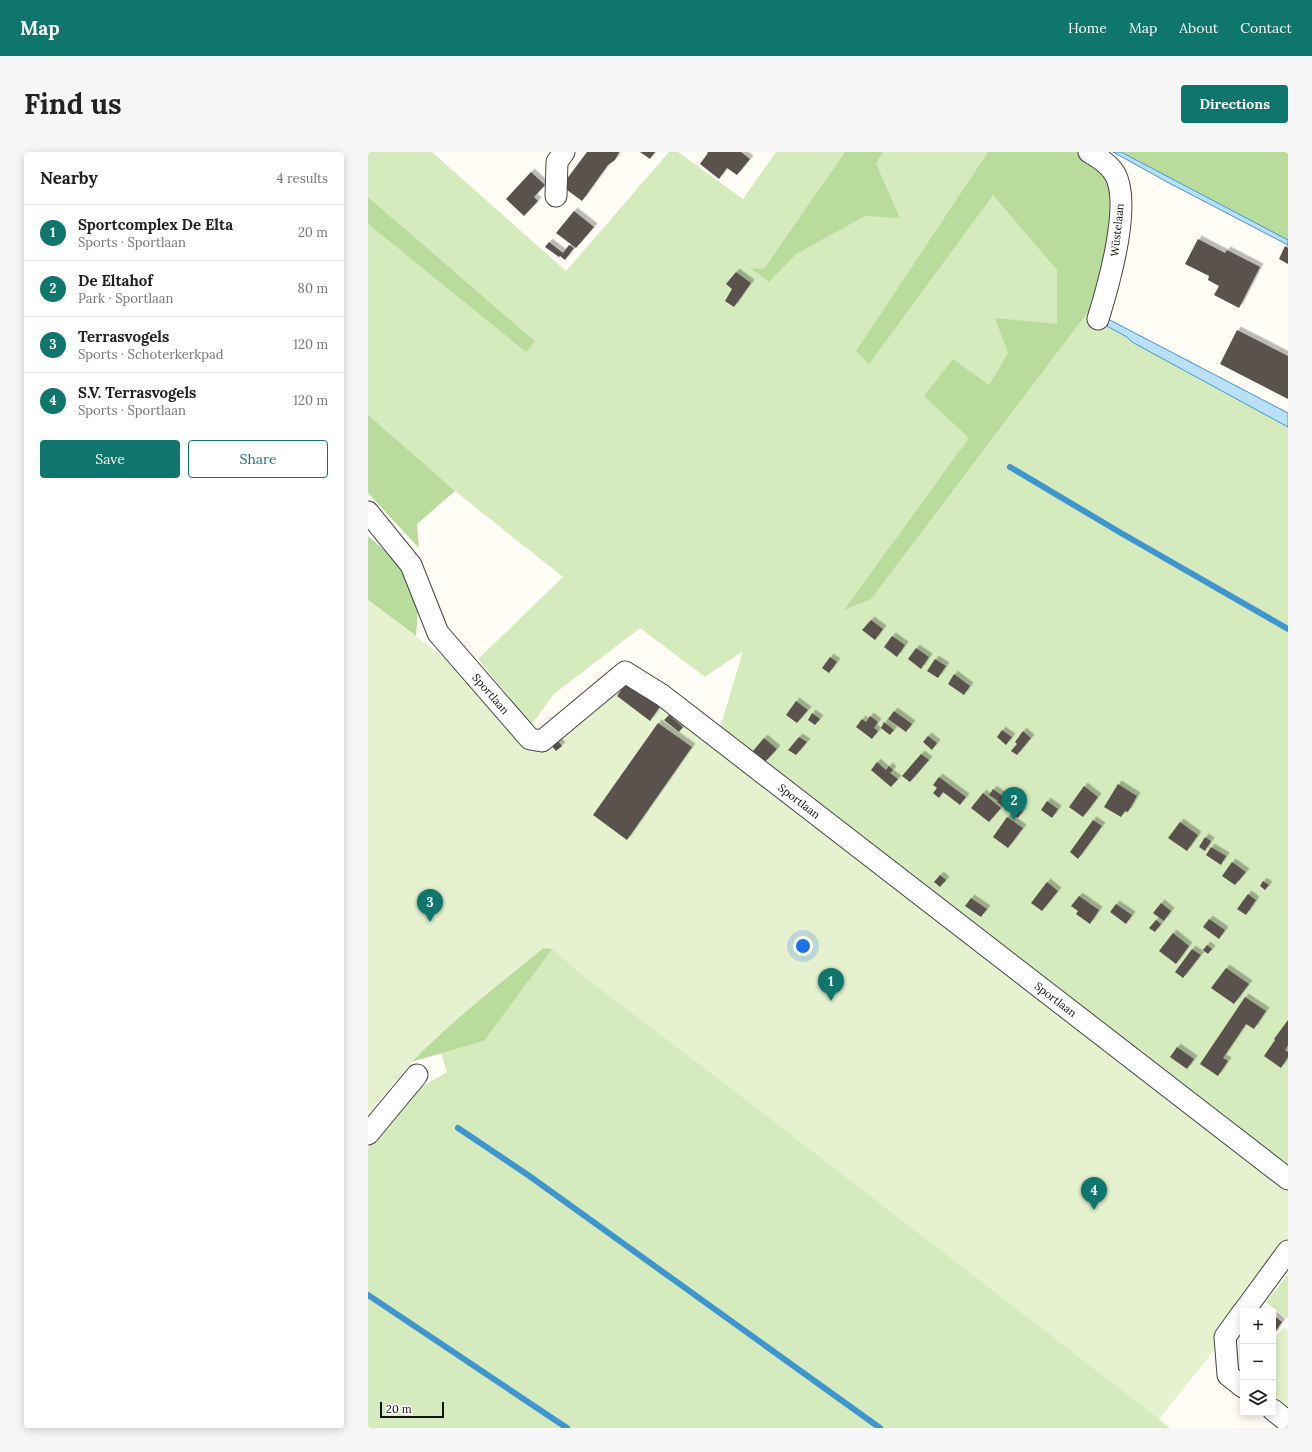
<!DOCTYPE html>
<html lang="en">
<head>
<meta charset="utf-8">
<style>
  body { margin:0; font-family:Lora,serif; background:#f6f6f6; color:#222 }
  .controls { position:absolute; right:12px; bottom:12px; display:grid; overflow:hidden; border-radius:4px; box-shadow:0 2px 10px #0003 }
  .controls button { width:36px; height:36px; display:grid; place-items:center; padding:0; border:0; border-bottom:1px solid #e0e0e0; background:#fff; color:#222; font:20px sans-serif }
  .scale { position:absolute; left:12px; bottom:10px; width:64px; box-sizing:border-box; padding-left:4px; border:2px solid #111; border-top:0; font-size:11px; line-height:14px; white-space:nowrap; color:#111; -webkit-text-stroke:3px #fff; paint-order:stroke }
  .you { position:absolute; left:435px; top:794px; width:14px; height:14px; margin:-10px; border:3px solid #fff; border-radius:50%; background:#1a73e8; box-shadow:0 0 0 6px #1a73e833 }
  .badge { display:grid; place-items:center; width:26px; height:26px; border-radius:50%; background:#0f766e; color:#fff; font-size:13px; font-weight:700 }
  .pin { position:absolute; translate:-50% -33px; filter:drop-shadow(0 1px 2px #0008) }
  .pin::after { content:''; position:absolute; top:21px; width:14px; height:12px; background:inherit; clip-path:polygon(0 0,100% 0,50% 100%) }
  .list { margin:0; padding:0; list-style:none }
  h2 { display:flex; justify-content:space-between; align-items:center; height:52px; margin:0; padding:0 16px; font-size:17px }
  h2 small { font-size:13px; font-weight:400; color:#767676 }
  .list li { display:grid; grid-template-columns:26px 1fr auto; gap:12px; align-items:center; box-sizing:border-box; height:56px; padding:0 16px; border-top:1px solid #e0e0e0 }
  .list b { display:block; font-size:15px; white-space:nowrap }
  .list p { margin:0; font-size:13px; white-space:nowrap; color:#767676 }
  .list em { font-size:13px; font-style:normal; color:#767676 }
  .actions { display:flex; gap:8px; padding:12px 16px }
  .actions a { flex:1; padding:9px 0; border:1px solid #0f766e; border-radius:4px; text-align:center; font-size:14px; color:#0f766e }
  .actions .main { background:#0f766e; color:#fff }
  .icon { flex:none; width:22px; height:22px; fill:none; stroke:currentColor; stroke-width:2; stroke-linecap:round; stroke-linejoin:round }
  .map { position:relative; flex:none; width:920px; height:1276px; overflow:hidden; border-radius:4px }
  header { display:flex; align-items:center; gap:24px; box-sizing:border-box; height:56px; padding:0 20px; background:#0f766e; color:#fff }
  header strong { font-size:19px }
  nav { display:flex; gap:22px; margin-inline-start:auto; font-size:14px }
  .intro { display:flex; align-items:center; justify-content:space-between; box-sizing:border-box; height:96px; padding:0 24px }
  h1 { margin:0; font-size:28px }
  .button { padding:10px 18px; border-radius:4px; background:#0f766e; color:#fff; font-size:14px; font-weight:700 }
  main { display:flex; gap:24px; padding:0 24px }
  aside { flex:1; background:#fff; border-radius:4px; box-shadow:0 2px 10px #0003 }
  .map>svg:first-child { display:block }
</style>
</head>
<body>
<header>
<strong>Map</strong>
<nav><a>Home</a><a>Map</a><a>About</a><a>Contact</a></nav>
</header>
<div class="intro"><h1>Find us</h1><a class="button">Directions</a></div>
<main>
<aside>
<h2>Nearby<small>4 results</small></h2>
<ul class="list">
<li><span class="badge">1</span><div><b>Sportcomplex De Elta</b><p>Sports · Sportlaan</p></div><em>20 m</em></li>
<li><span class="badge">2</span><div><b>De Eltahof</b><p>Park · Sportlaan</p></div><em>80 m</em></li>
<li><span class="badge">3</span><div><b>Terrasvogels</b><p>Sports · Schoterkerkpad</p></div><em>120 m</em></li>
<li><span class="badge">4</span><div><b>S.V. Terrasvogels</b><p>Sports · Sportlaan</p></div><em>120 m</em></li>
</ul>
<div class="actions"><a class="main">Save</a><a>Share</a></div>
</aside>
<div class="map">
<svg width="920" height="1276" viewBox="0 0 920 1276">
  <defs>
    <filter id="shadow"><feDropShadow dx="3.5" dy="-3.5" stdDeviation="0" flood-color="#0004"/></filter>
  </defs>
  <rect width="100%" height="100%" fill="#fffdf5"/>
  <path fill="#d5ebbd" d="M 0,0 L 64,0 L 198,119 L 301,0 L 310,0 L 375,47 L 408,0 L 712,0 L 740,167 L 739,174 L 759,185 L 764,190 L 920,275 L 920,1013 L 385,599 L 352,576 L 375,499 L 337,525 L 272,476 L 186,542 L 164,572 L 110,507 L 195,425 L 87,339 L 0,266 L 0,72 L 158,199 L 167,189 L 0,45 Z
    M 98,526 L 177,615 L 853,1180 L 846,1198 L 791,1267 L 802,1276 L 0,1276 L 0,996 L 15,973 L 46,939 L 79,920 L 73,901 L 116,889 L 89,866 L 43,910 L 0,961 Z
    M 920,1122 L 920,1167 L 898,1150 Z"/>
  <path fill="#b9dc9c" d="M 477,0 L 515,0 L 508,12 L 532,66 L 497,64 L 428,102 L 401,130 L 382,116 L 396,117 Z
    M 620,0 L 711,0 L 744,25 L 741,106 L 722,157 L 503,447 L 476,458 L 601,286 L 556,244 L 585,207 L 621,233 L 640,201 L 627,166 L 689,172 L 689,118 L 625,43 L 501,212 L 488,199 Z
    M 753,0 L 920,0 L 920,88 L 755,1 Z
    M 0,45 L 167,189 L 158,200 L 0,72 Z
    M 0,263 L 87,339 L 49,372 L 51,396 L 0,341 Z
    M 0,384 L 52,429 L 48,484 L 0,448 Z
    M 176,796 L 184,797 L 116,889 L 43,910 L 89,866 Z"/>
  <path fill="#e6f2cf" d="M 0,448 L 86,513 L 164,600 L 257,525 L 920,1034 L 920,1090 L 853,1180 L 846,1198 L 791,1267 L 343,921 L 225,832 L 184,797 L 175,796 C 113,847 48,896 0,961 Z
    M 916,1175 L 920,1178 L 920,1261 L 905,1249 L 905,1189 Z"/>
  <path fill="#b9e0f7" stroke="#3f96cf" d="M 745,0 L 753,0 L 920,88 L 920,93 L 801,31 Z
    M 740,167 L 920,261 L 920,275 L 764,190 L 759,185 L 739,174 Z"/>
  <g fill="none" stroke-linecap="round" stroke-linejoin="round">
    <path stroke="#3f96cf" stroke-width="6" d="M 642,315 L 753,381 L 920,477
      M 90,976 L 160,1023 L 512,1276
      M 0,1143 L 199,1276"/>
  </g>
  <path fill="#5a524d" filter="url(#shadow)" d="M 219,0 L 251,0 L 247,8 L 240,13 L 214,49 L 195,35 L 200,29 L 198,28 Z
    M 272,0 L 287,0 L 282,7 Z
    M 339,0 L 373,0 L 382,7 L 369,23 L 359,16 L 351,27 L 332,12 L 340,1 Z
    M 163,20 L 177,33 L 166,45 L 170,49 L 156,64 L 138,47 Z
    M 206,59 L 226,75 L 208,96 L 188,81 Z
    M 830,87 L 857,101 L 859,98 L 892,115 L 871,156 L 846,143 L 851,134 L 840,128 L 841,124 L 817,112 Z
    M 181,90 L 195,101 L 201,93 L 206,96 L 197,108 L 192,104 L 191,105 L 177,95 Z
    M 917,94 L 920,96 L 920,112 L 911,107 Z
    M 368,120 L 383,131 L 366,155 L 357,149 L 364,137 L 358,132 Z
    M 869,178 L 920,204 L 920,247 L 852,212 Z
    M 503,468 L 515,477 L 507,488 L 494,478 Z
    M 524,484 L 537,493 L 529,505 L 516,495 Z
    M 548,496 L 561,505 L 553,517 L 540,507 Z
    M 462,505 L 469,510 L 461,521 L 454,516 Z
    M 567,507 L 578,514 L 570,526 L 559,519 Z
    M 586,522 L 602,534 L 596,543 L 580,532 Z
    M 260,528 L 293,553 L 282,569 L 249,544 Z
    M 428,549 L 440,558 L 429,571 L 418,563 Z
    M 526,559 L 544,572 L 538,580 L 520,567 Z
    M 444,561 L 452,567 L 447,573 L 440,568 Z
    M 301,563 L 315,575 L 311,580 L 296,568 Z
    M 502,564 L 510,570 L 506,576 L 510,579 L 504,587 L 488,575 L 494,567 L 498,570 Z
    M 516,570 L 526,578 L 522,583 L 513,576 Z
    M 290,571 L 324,595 L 259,688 L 225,663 Z
    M 634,578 L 644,585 L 638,593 L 629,585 Z
    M 655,579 L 663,586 L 649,603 L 643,599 L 649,592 L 647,590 Z
    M 560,584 L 569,591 L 564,598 L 555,590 Z
    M 431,585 L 439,590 L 428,603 L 420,598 Z
    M 396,586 L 409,597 L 397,610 L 385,599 Z
    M 189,588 L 194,594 L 188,599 L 183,593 Z
    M 553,602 L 561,608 L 542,630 L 534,624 Z
    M 509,610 L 518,618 L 521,614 L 525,618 L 522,621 L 530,627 L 523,635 L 503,618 Z
    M 571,625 L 598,645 L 592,653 L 575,640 L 571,646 L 565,641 L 569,636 L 565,633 Z
    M 750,632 L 769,644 L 760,660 L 757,659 L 753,665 L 736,655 Z
    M 716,634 L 730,645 L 715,665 L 701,655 Z
    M 625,637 L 655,659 L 650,666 L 629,650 L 630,649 L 621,643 Z
    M 615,641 L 633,656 L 621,670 L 603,656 Z
    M 679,649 L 690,657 L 684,666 L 673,658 Z
    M 639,665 L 655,676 L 640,696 L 625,685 Z
    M 725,668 L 734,674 L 710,707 L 702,700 Z
    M 812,670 L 830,683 L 819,699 L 800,686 Z
    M 837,685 L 843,689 L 837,699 L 831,695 Z
    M 843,695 L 858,704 L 853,713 L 838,703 Z
    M 864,710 L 878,720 L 867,733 L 854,724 Z
    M 572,723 L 578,728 L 572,735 L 566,730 Z
    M 895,729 L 901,733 L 897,738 L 892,734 Z
    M 679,730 L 690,739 L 674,759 L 663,751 Z
    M 880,742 L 888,748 L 878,763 L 869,757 Z
    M 711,744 L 731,758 L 722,772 L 708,762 L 710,759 L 703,754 Z
    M 603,746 L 619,757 L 613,765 L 597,754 Z
    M 793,751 L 803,759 L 796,769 L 785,761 Z
    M 748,752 L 764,763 L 758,772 L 742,760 Z
    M 841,767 L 857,778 L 851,787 L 835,775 Z
    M 788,768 L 793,772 L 787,780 L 781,776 Z
    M 805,781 L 821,794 L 808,812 L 791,799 Z
    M 839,793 L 844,797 L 840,802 L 835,798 Z
    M 824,797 L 833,803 L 815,826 L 807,820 Z
    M 858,816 L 881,832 L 866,852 L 843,836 Z
    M 877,845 L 898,859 L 886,877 L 878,872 L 855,906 L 860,909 L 850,924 L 832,912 Z
    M 920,868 L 920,893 L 917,898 L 920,900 L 920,905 L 913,916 L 896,904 L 907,888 L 906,887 Z
    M 809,895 L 826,907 L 819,917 L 802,905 Z
    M 905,1163 L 914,1170 L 905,1183 Z"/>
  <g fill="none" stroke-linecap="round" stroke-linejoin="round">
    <g stroke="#444" stroke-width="23">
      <g id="minor">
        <path d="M 721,0 C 731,6 741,12 747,22 C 764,52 740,135 730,167"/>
        <path d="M 188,44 L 189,10 L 196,0"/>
        <path id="s1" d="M 0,360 L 43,413 L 70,481 L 162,587 L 174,589 L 257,520 L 294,543 L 920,1027"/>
        <path d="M 0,982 L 49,923"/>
        <path d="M 876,1159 L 920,1099"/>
        <path d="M 875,1160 L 857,1185 L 860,1223 L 875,1235"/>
        <path d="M 905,1258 L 920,1270"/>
      </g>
    </g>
    <use href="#minor" stroke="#fff" stroke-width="21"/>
  </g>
  <g text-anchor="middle" stroke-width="4" stroke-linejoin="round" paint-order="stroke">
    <g font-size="11" fill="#111" stroke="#fff">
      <text transform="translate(749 78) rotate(-84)" y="4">Wüstelaan</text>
      <text dy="4" stroke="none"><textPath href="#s1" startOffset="222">Sportlaan</textPath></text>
      <text dy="4" stroke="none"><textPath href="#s1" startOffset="619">Sportlaan</textPath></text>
      <text dy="4" stroke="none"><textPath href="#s1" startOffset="943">Sportlaan</textPath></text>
    </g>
  </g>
</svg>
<div class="controls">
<button>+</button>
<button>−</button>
<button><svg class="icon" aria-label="layers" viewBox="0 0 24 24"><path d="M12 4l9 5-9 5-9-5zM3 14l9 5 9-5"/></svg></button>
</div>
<div class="scale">20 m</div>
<div class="you"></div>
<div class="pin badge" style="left:463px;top:849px">1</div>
<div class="pin badge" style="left:646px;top:668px">2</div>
<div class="pin badge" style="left:62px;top:770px">3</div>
<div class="pin badge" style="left:726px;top:1058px">4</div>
</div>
</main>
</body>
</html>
